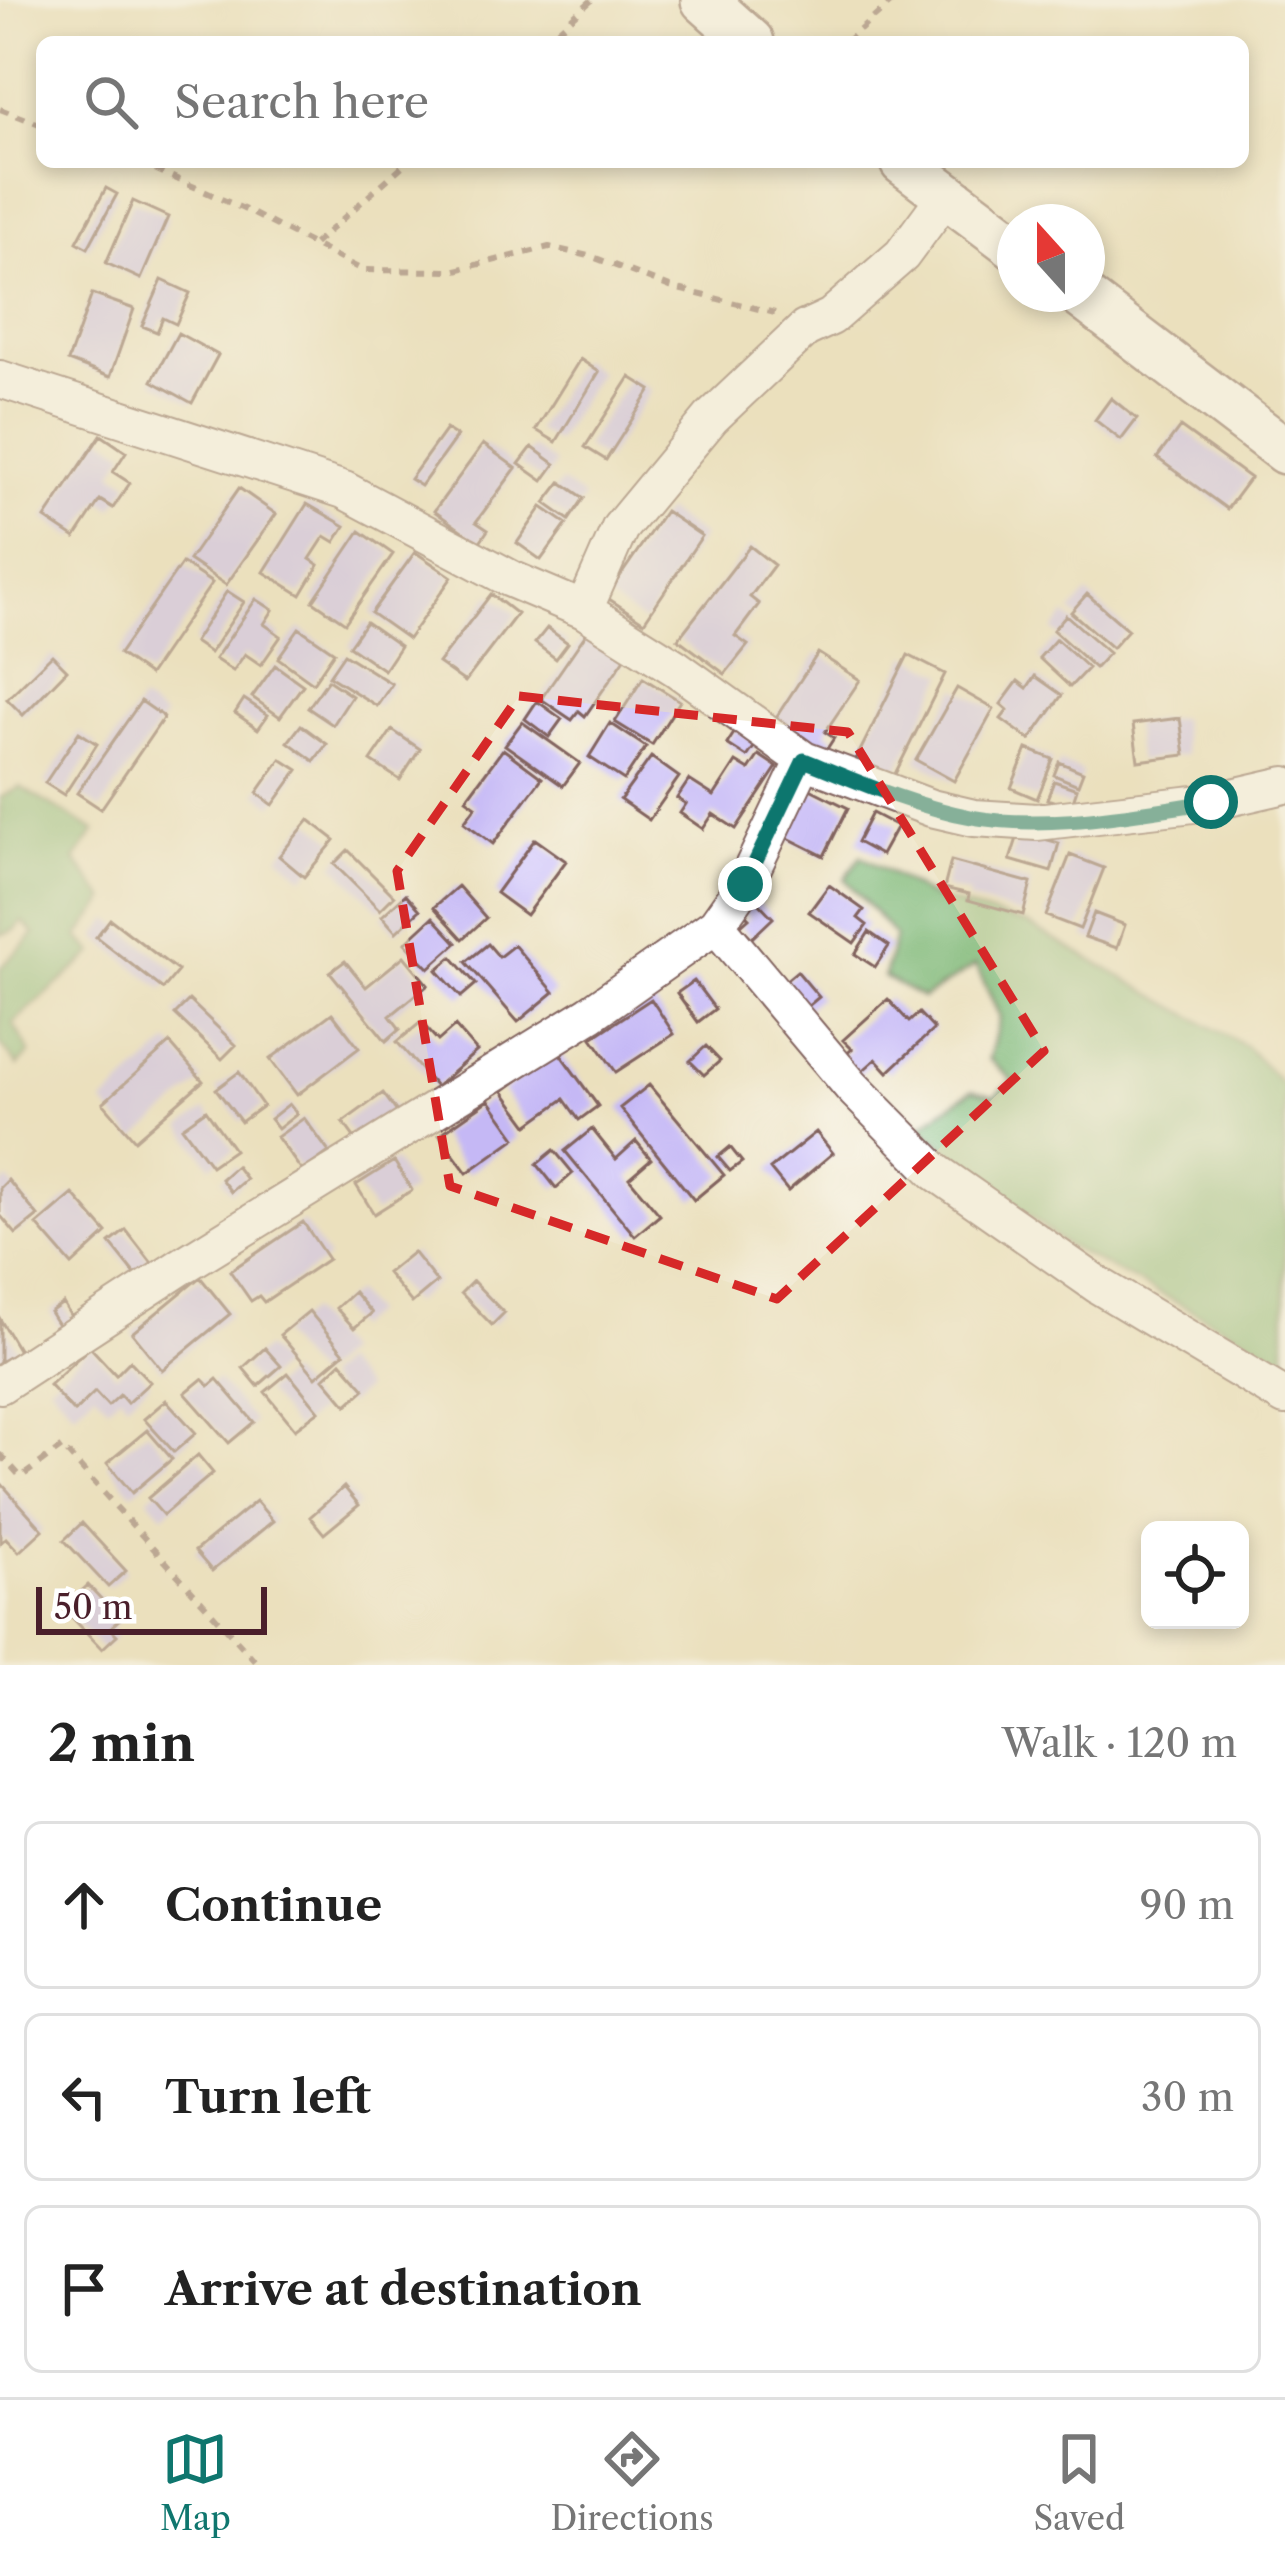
<!DOCTYPE html>
<html lang="en">
<head>
<meta charset="utf-8">
<style>
  body { margin:0; font-family:"Libre Caslon Text",serif; background:#f6f6f6; color:#222 }
  .controls { position:absolute; right:36px; bottom:36px; display:grid; overflow:hidden; border-radius:18px; box-shadow:0 6px 18px #0003 }
  .controls button { width:108px; height:108px; display:grid; place-items:center; padding:0; border:0; border-bottom:3px solid #e0e0e0; background:#fff; color:#222; font:60px sans-serif }
  .compass { position:absolute; left:997px; top:204px; width:108px; height:108px; border-radius:50%; background:#fff; box-shadow:0 6px 18px #0003; rotate:339deg }
  .scale { position:absolute; left:36px; bottom:30px; width:231px; box-sizing:border-box; padding-left:12px; border:6px solid #4a1f2b; border-top:0; font-size:33px; line-height:42px; white-space:nowrap; color:#4a1f2b; -webkit-text-stroke:9px #fff; paint-order:stroke }
  .stop { position:absolute; width:36px; height:36px; margin:-27px; border:9px solid #0f766e; border-radius:50%; background:#fff }
  .stop.end { background:#0f766e; border-color:#fff; box-shadow:0 3px 12px #0008 }
  .list { margin:0; padding:0; list-style:none }
  h2 { display:flex; justify-content:space-between; align-items:center; height:156px; margin:0; padding:0 48px; font-size:51px }
  h2 small { font-size:39px; font-weight:400; color:#767676 }
  .list li { display:grid; grid-template-columns:78px 1fr auto; gap:36px; align-items:center; box-sizing:border-box; height:168px; margin:0 24px 24px; padding:0 24px; border:3px solid #e0e0e0; border-radius:18px }
  .list b { display:block; font-size:45px; white-space:nowrap }
  .list em { font-size:39px; font-style:normal; color:#767676 }
  .icon { flex:none; width:66px; height:66px; fill:none; stroke:currentColor; stroke-width:2; stroke-linecap:round; stroke-linejoin:round }
  .map { position:relative; flex:none; width:1285px; height:1665px; overflow:hidden }
  .search { position:absolute; background:#fff; box-shadow:0 6px 18px #0003; left:36px; right:36px; top:36px; height:132px; display:flex; align-items:center; gap:30px; box-sizing:border-box; padding:0 42px; border-radius:18px; color:#767676; font-size:45px }
  .sheet { height:732px; background:#fff }
  nav { display:flex; justify-content:space-around; align-items:center; box-sizing:border-box; height:168px; border-top:3px solid #e0e0e0; background:#fff; font-size:33px; color:#767676 }
  nav a { display:grid; justify-items:center; gap:6px }
  nav .on { color:#0f766e }
  .map>svg:first-child { display:block }
</style>
</head>
<body>
<div class="map">
<svg width="1285" height="1665" viewBox="0 0 1285 1665">
  <rect width="100%" height="100%" fill="#fff"/>
  <filter id="ink" filterUnits="userSpaceOnUse"><feTurbulence type="fractalNoise" baseFrequency=".00833" numOctaves="2"/><feDisplacementMap in="SourceGraphic" scale="24" xChannelSelector="R" yChannelSelector="G"/><feConvolveMatrix kernelMatrix="1 2 1 2 8 2 1 2 1" color-interpolation-filters="sRGB"/></filter>
  <filter id="wash" filterUnits="userSpaceOnUse"><feTurbulence type="fractalNoise" baseFrequency=".004" numOctaves="4" result="noise"/><feDisplacementMap in="SourceGraphic" scale="48" xChannelSelector="R" yChannelSelector="G"/><feGaussianBlur stdDeviation="2.7" result="paint"/><feColorMatrix in="noise" values="0 0 0 0 0 0 0 0 0 0 0 0 0 0 0 0 0 1.4 0 .05"/><feComposite in="paint" operator="in"/></filter>
  <g filter="url(#wash)">
    <rect width="100%" height="100%" fill="#ebe0bd"/>
    <path fill="#80b876" stroke="#656c50" stroke-width="3" d="M 20,787 L 95,831 L 75,860 L 106,900 L 78,937 L 94,953 L 13,1023 L 30,1053 L 18,1066 L 0,1044 L 0,968 L 35,934 L 22,921 L 15,930 L 0,935 L 0,798 Z
      M 861,856 L 933,898 L 1027,924 L 1245,1046 L 1285,1087 L 1285,1358 L 1065,1245 L 920,1127 L 972,1090 L 995,1096 L 1013,1081 L 989,1059 L 1000,1017 L 976,965 L 923,998 L 884,977 L 895,936 L 845,879 Z"/>
    <g id="blocks">
      <path fill="#c5b8f5" d="M 106,188 L 117,194 L 88,248 L 77,242 Z
        M 133,201 L 168,217 L 141,279 L 106,263 Z
        M 162,280 L 190,293 L 176,324 L 163,318 L 157,332 L 142,326 Z
        M 92,294 L 134,309 L 110,377 L 68,361 Z
        M 178,333 L 218,355 L 192,403 L 152,381 Z
        M 580,359 L 599,372 L 556,442 L 536,430 Z
        M 630,377 L 651,390 L 606,460 L 585,447 Z
        M 1111,398 L 1137,419 L 1121,440 L 1095,420 Z
        M 1180,427 L 1250,478 L 1227,509 L 1157,458 Z
        M 446,429 L 457,436 L 421,486 L 410,479 Z
        M 101,435 L 126,452 L 113,472 L 130,483 L 113,508 L 100,500 L 75,538 L 45,518 Z
        M 483,444 L 516,468 L 476,522 L 488,530 L 479,543 L 434,511 Z
        M 532,447 L 555,464 L 543,481 L 519,464 Z
        M 561,482 L 584,498 L 569,520 L 545,503 Z
        M 239,488 L 276,514 L 226,585 L 189,560 Z
        M 307,504 L 345,526 L 335,542 L 325,536 L 310,559 L 319,565 L 301,595 L 264,572 Z
        M 542,507 L 567,524 L 541,560 L 517,543 Z
        M 665,511 L 702,536 L 644,622 L 606,597 Z
        M 360,531 L 393,554 L 345,623 L 313,601 Z
        M 750,546 L 774,565 L 750,597 L 759,604 L 735,636 L 748,645 L 725,674 L 678,639 Z
        M 415,552 L 452,577 L 408,639 L 371,613 Z
        M 182,563 L 212,583 L 149,675 L 119,654 Z
        M 227,591 L 244,602 L 210,653 L 194,642 Z
        M 491,594 L 517,614 L 465,682 L 438,663 Z
        M 1087,594 L 1128,630 L 1112,648 L 1071,612 Z
        M 256,599 L 273,610 L 264,624 L 281,636 L 261,665 L 245,654 L 233,671 L 215,659 Z
        M 1066,615 L 1109,653 L 1095,668 L 1053,630 Z
        M 366,622 L 400,646 L 384,670 L 349,646 Z
        M 299,628 L 334,652 L 313,683 L 278,658 Z
        M 547,628 L 568,643 L 556,659 L 535,643 Z
        M 588,631 L 626,657 L 585,716 L 579,711 L 572,720 L 541,699 Z
        M 1056,639 L 1088,668 L 1070,687 L 1039,658 Z
        M 818,653 L 860,680 L 825,732 L 834,738 L 823,755 L 773,722 Z
        M 344,654 L 392,684 L 377,706 L 329,676 Z
        M 52,655 L 67,670 L 23,715 L 7,699 Z
        M 908,655 L 945,674 L 893,778 L 856,759 Z
        M 275,665 L 303,685 L 280,717 L 252,697 Z
        M 1035,676 L 1062,695 L 1030,740 L 1001,719 L 1008,710 L 1001,704 L 1018,681 L 1027,688 Z
        M 643,678 L 680,701 L 652,745 L 615,722 Z
        M 328,680 L 352,696 L 333,725 L 308,708 Z
        M 957,688 L 994,709 L 954,781 L 916,760 Z
        M 244,699 L 268,715 L 258,729 L 235,713 Z
        M 141,701 L 164,717 L 101,809 L 77,793 Z
        M 537,701 L 562,719 L 549,737 L 525,719 Z
        M 1180,718 L 1185,755 L 1138,761 L 1133,724 Z
        M 522,722 L 580,763 L 563,786 L 505,745 Z
        M 610,723 L 646,747 L 624,780 L 589,757 Z
        M 301,725 L 327,744 L 314,761 L 288,742 Z
        M 392,730 L 420,749 L 400,780 L 371,761 Z
        M 736,730 L 757,743 L 747,757 L 727,744 Z
        M 79,732 L 97,744 L 64,795 L 45,783 Z
        M 503,749 L 542,778 L 493,844 L 464,822 L 476,806 L 466,799 Z
        M 1027,749 L 1053,759 L 1037,799 L 1011,788 Z
        M 759,755 L 777,767 L 736,829 L 713,814 L 703,829 L 680,813 L 686,804 L 677,798 L 689,780 L 714,796 L 736,762 L 749,770 Z
        M 651,757 L 679,777 L 649,820 L 620,800 Z
        M 281,759 L 298,770 L 273,805 L 257,793 Z
        M 1059,762 L 1083,772 L 1078,785 L 1054,775 Z
        M 1054,781 L 1077,789 L 1071,807 L 1047,799 Z
        M 806,787 L 848,808 L 824,856 L 782,835 Z
        M 872,813 L 897,826 L 881,855 L 857,842 Z
        M 309,820 L 335,840 L 304,877 L 279,856 Z
        M 1019,832 L 1059,843 L 1051,872 L 1010,860 Z
        M 535,839 L 566,861 L 526,915 L 496,893 Z
        M 348,850 L 394,896 L 380,910 L 334,864 Z
        M 1070,855 L 1104,868 L 1080,929 L 1046,916 Z
        M 951,861 L 1031,883 L 1023,915 L 968,900 L 969,894 L 944,888 Z
        M 829,885 L 864,910 L 858,918 L 867,925 L 854,943 L 809,912 Z
        M 458,886 L 486,918 L 463,939 L 434,907 Z
        M 406,894 L 420,910 L 396,932 L 382,916 Z
        M 755,899 L 773,918 L 752,938 L 740,926 L 749,918 L 742,911 Z
        M 1094,913 L 1125,925 L 1117,948 L 1085,937 Z
        M 433,917 L 457,943 L 429,968 L 405,943 Z
        M 110,919 L 178,971 L 163,989 L 96,937 Z
        M 869,932 L 889,946 L 875,967 L 855,954 Z
        M 488,944 L 499,957 L 514,945 L 554,992 L 518,1022 L 466,962 Z
        M 404,956 L 428,985 L 390,1016 L 400,1029 L 386,1041 L 330,972 L 345,961 L 366,987 Z
        M 452,957 L 476,984 L 461,997 L 437,970 Z
        M 797,971 L 819,997 L 806,1008 L 784,982 Z
        M 694,981 L 715,1009 L 698,1022 L 677,993 Z
        M 651,999 L 674,1034 L 616,1072 L 592,1038 Z
        M 888,999 L 909,1022 L 919,1013 L 934,1029 L 888,1072 L 876,1059 L 859,1074 L 843,1057 L 852,1049 L 843,1040 Z
        M 189,1000 L 236,1045 L 222,1059 L 175,1014 Z
        M 332,1013 L 359,1048 L 297,1095 L 270,1059 Z
        M 421,1022 L 438,1041 L 455,1026 L 477,1051 L 436,1087 L 397,1042 Z
        M 170,1043 L 203,1081 L 135,1140 L 103,1103 Z
        M 706,1046 L 720,1061 L 704,1075 L 690,1061 Z
        M 558,1051 L 598,1106 L 579,1120 L 564,1099 L 528,1125 L 503,1091 Z
        M 239,1072 L 263,1106 L 241,1122 L 216,1089 Z
        M 649,1085 L 724,1175 L 694,1200 L 620,1108 Z
        M 383,1093 L 397,1112 L 356,1140 L 343,1122 Z
        M 489,1100 L 516,1138 L 467,1173 L 439,1135 Z
        M 289,1104 L 297,1114 L 278,1129 L 270,1119 Z
        M 206,1110 L 234,1150 L 211,1166 L 182,1127 Z
        M 304,1118 L 329,1152 L 302,1171 L 277,1137 Z
        M 592,1129 L 616,1159 L 636,1141 L 651,1159 L 629,1178 L 660,1215 L 635,1236 L 565,1151 Z
        M 816,1132 L 833,1153 L 788,1191 L 770,1169 Z
        M 730,1147 L 742,1162 L 730,1171 L 718,1157 Z
        M 554,1150 L 573,1173 L 556,1188 L 537,1164 Z
        M 394,1161 L 412,1190 L 374,1214 L 356,1185 Z
        M 236,1166 L 246,1179 L 231,1192 L 221,1179 Z
        M 8,1180 L 38,1216 L 16,1234 L 0,1215 L 0,1188 Z
        M 73,1194 L 107,1233 L 72,1265 L 37,1225 Z
        M 303,1222 L 328,1259 L 264,1302 L 259,1296 L 251,1301 L 230,1271 Z
        M 126,1230 L 154,1266 L 138,1278 L 110,1243 Z
        M 413,1252 L 437,1282 L 412,1303 L 387,1273 Z
        M 200,1277 L 230,1314 L 162,1370 L 132,1333 Z
        M 473,1281 L 504,1313 L 492,1325 L 461,1293 Z
        M 354,1292 L 372,1313 L 354,1328 L 336,1308 Z
        M 63,1303 L 73,1320 L 60,1328 L 50,1312 Z
        M 309,1311 L 344,1353 L 316,1377 L 280,1335 Z
        M 0,1319 L 19,1351 L 0,1362 Z
        M 90,1347 L 116,1375 L 130,1361 L 150,1382 L 127,1403 L 120,1395 L 108,1406 L 95,1392 L 74,1412 L 49,1385 Z
        M 265,1348 L 281,1366 L 258,1386 L 243,1368 Z
        M 341,1362 L 365,1389 L 347,1405 L 324,1378 Z
        M 288,1373 L 319,1411 L 295,1429 L 265,1392 Z
        M 202,1379 L 209,1386 L 217,1379 L 254,1422 L 229,1443 L 185,1393 Z
        M 166,1400 L 196,1433 L 174,1452 L 144,1419 Z
        M 147,1430 L 172,1459 L 132,1493 L 107,1463 Z
        M 198,1455 L 213,1473 L 163,1515 L 148,1498 Z
        M 0,1482 L 43,1530 L 19,1552 L 6,1538 L 0,1543 Z
        M 344,1487 L 359,1505 L 324,1534 L 310,1517 Z
        M 256,1501 L 273,1521 L 212,1571 L 195,1551 Z
        M 82,1523 L 126,1571 L 108,1587 L 64,1540 Z
        M 88,1585 L 120,1619 L 110,1628 L 117,1635 L 102,1649 L 63,1608 Z"/>
    </g>
  </g>
  <g filter="url(#ink)">
    <use href="#blocks" fill-opacity="0" stroke="#82635e" stroke-width="3"/>
    <g fill="none" stroke-linecap="round" stroke-linejoin="round">
      <g stroke="#82635e" stroke-width="40">
        <path id="minor" d="M 0,379 L 344,490 L 511,579 L 584,610 L 676,668 L 804,760 L 931,808 L 974,818 L 1037,822 L 1211,802 L 1285,785
          M 584,610 L 620,528 L 711,418 L 805,329 L 831,317 L 902,255 L 947,194
          M 716,925 L 852,1087 L 936,1172 L 1098,1285 L 1285,1397
          M 0,1385 L 182,1266 L 590,1014 L 716,925 L 745,884 L 804,760"/>
      </g>
      <g stroke="#82635e" stroke-width="50">
        <path id="tertiary" d="M 704,0 L 751,42
          M 903,162 L 1015,246
          M 1079,294 L 1285,451"/>
      </g>
      <path stroke="#82635e" stroke-width="6" stroke-dasharray="9 9" stroke-linecap="butt" d="M 544,42 L 592,0
        M 846,42 L 894,0
        M 0,109 L 42,125
        M 139,162 L 248,211 L 362,270 L 452,271 L 549,247 L 593,257 L 670,287 L 775,313
        M 314,244 L 407,162
        M 0,1454 L 21,1477 L 62,1447 L 259,1665"/>
      <use href="#minor" stroke="#fff" stroke-width="36"/>
      <use href="#tertiary" stroke="#fff" stroke-width="45"/>
    </g>
  </g>
  <g fill="none" stroke-linecap="round" stroke-linejoin="round" filter="url(#ink)">
    <path stroke="#0f766e" stroke-width="15" d="M 745,884 L 804,760 C 858,782 913,806 971,817 C 1049,831 1133,813 1211,802"/>
  </g>
  <path d="M0 0H1285V1665H0ZM 519,696 L 848,732 L 1044,1051 L 777,1299 L 450,1186 L 397,871 Z" fill="#ebe0bd" fill-opacity=".55" fill-rule="evenodd"/>
  <path fill="none" stroke="#d62828" stroke-width="9" stroke-dasharray="24 15" stroke-linejoin="round" d="M 519,696 L 848,732 L 1044,1051 L 777,1299 L 450,1186 L 397,871 Z"/>
</svg>
<div class="controls">
<button><svg class="icon" aria-label="locate" viewBox="0 0 24 24"><circle cx="12" cy="12" r="6"/><path d="M12 2v4M12 18v4M2 12h4M18 12h4"/></svg></button>
</div>
<svg class="compass" viewBox="-18 -18 36 36"><path d="M0-13l5 13h-10z" fill="#e53935"/><path d="M0 13l5-13h-10z" fill="#767676"/></svg>
<div class="scale">50 m</div>
<div class="stop" style="left:1211px;top:802px"></div>
<div class="stop end" style="left:745px;top:884px"></div>
<div class="search"><svg class="icon" aria-label="search" viewBox="0 0 24 24"><circle cx="10" cy="10" r="6"/><path d="M15 15l6 6"/></svg>Search here</div>
</div>
<section class="sheet">
<h2>2 min<small>Walk · 120 m</small></h2>
<ul class="list">
<li><svg class="icon" aria-label="ahead" viewBox="0 0 24 24"><path d="M12 20V5M6 11l6-6 6 6"/></svg><div><b>Continue</b></div><em>90 m</em></li>
<li><svg class="icon" aria-label="left" viewBox="0 0 24 24"><path d="M17 20v-9H6M10 6l-5 5 5 5"/></svg><div><b>Turn left</b></div><em>30 m</em></li>
<li><svg class="icon" aria-label="arrive" viewBox="0 0 24 24"><path d="M6 21V4h12l-3 4 3 4H6"/></svg><div><b>Arrive at destination</b></div></li>
</ul>
</section>
<nav>
<a class="on"><svg class="icon" aria-label="map" viewBox="0 0 24 24"><path d="M3 6l6-2 6 2 6-2v14l-6 2-6-2-6 2zM9 4v14M15 6v14"/></svg>Map</a>
<a><svg class="icon" aria-label="directions" viewBox="0 0 24 24"><path d="M12 3l9 9-9 9-9-9zM9 14v-3h6M13 9l2 2-2 2"/></svg>Directions</a>
<a><svg class="icon" aria-label="saved" viewBox="0 0 24 24"><path d="M7 4h10v16l-5-4-5 4z"/></svg>Saved</a>
</nav>
</body>
</html>
